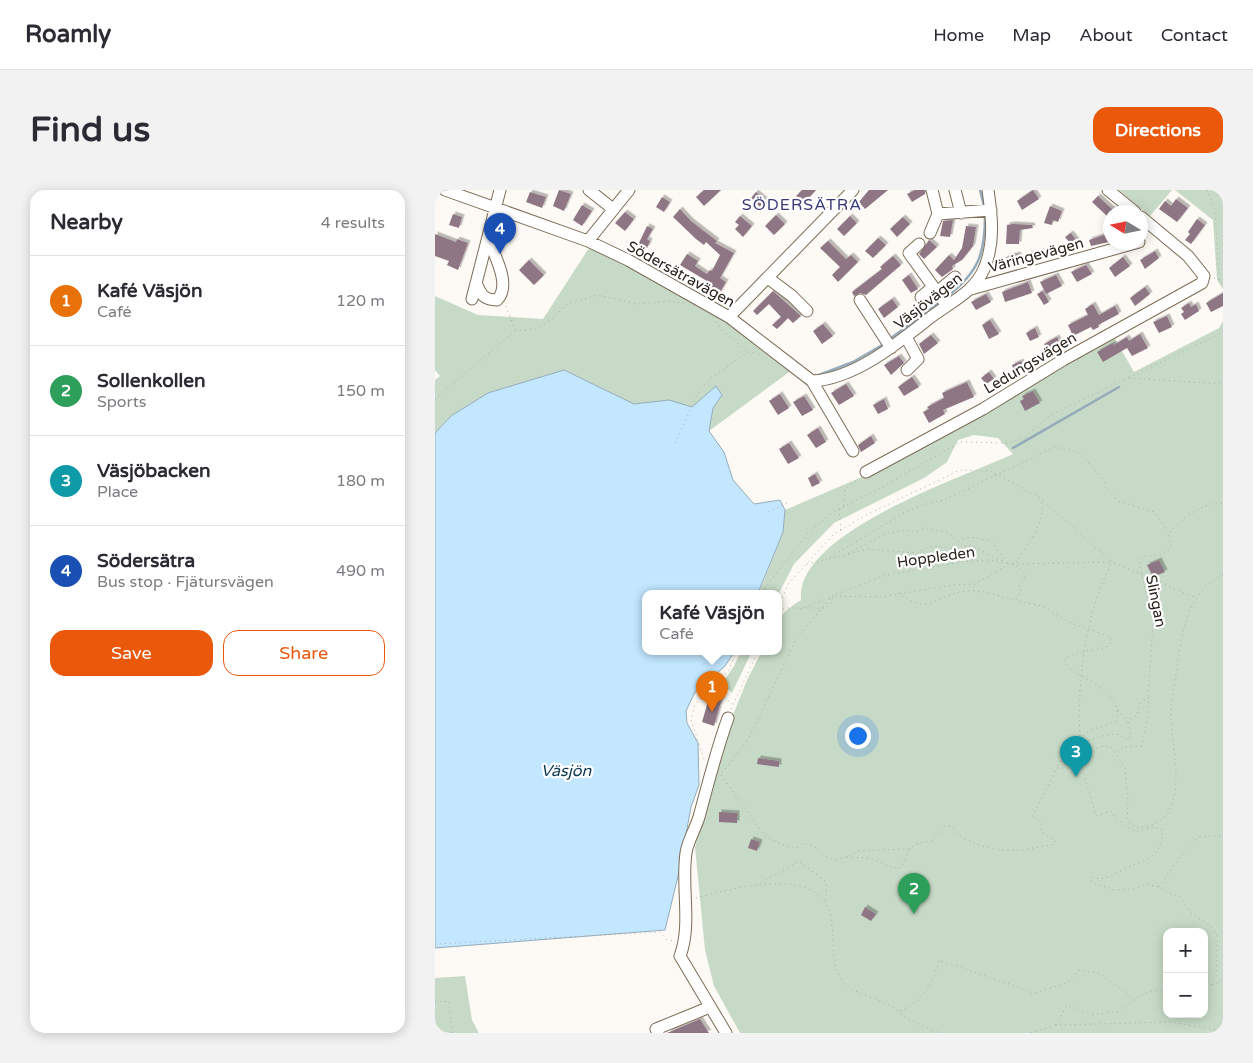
<!DOCTYPE html>
<html lang="en">
<head>
<meta charset="utf-8">
<style>
  body { margin:0; font-family:"Varela Round",sans-serif; background:#f2f2f3; color:#2b2b33 }
  .controls { position:absolute; right:15px; bottom:15px; display:grid; overflow:hidden; border-radius:10px; box-shadow:0 2px 12px #0003 }
  .controls button { width:45px; height:45px; display:grid; place-items:center; padding:0; border:0; border-bottom:1px solid #e1e1e2; background:#fff; color:#2b2b33; font:25px sans-serif }
  .compass { position:absolute; left:668px; top:15px; width:45px; height:45px; border-radius:50%; background:#fff; box-shadow:0 2px 12px #0003; rotate:280deg }
  .you { position:absolute; left:422px; top:545px; width:18px; height:18px; margin:-12px; border:4px solid #fff; border-radius:50%; background:#1a73e8; box-shadow:0 0 0 8px #1a73e833 }
  .badge { display:grid; place-items:center; width:32px; height:32px; border-radius:50%; background:#ea580c; color:#fff; font-size:16px; font-weight:700 }
  .pin { position:absolute; translate:-50% -41px; filter:drop-shadow(0 1px 2px #0008) }
  .pin::after { content:''; position:absolute; top:26px; width:18px; height:15px; background:inherit; clip-path:polygon(0 0,100% 0,50% 100%) }
  .popup { position:absolute; left:207px; top:400px; width:140px; height:65px; box-sizing:border-box; display:grid; place-content:center; border-radius:10px; background:#fff; filter:drop-shadow(0 1px 4px #0005); font-size:16px; white-space:nowrap; color:#7c7c81 }
  .popup b { font-size:19px; color:#2b2b33 }
  .popup::after { content:''; position:absolute; left:50%; top:100%; margin-left:-10px; border:10px solid transparent; border-top-color:#fff }
  .list { margin:0; padding:0; list-style:none }
  h2 { display:flex; justify-content:space-between; align-items:center; height:65px; margin:0; padding:0 20px; font-size:21px }
  h2 small { font-size:16px; font-weight:400; color:#7c7c81 }
  .list li { display:grid; grid-template-columns:32px 1fr auto; gap:15px; align-items:center; box-sizing:border-box; height:90px; padding:0 20px; border-top:1px solid #e1e1e2 }
  .list b { display:block; font-size:19px; white-space:nowrap }
  .list p { margin:0; font-size:16px; white-space:nowrap; color:#7c7c81 }
  .list em { font-size:16px; font-style:normal; color:#7c7c81 }
  .actions { display:flex; gap:10px; padding:15px 20px }
  .actions a { flex:1; padding:11px 0; border:1px solid #ea580c; border-radius:15px; text-align:center; font-size:18px; color:#ea580c }
  .actions .main { background:#ea580c; color:#fff }
  .map { position:relative; flex:none; width:788px; height:843px; overflow:hidden; border-radius:15px }
  header { display:flex; align-items:center; gap:30px; box-sizing:border-box; height:70px; padding:0 25px; background:#fff; border-bottom:1px solid #e1e1e2 }
  header strong { font-size:24px }
  nav { display:flex; gap:28px; margin-inline-start:auto; font-size:18px }
  .intro { display:flex; align-items:center; justify-content:space-between; box-sizing:border-box; height:120px; padding:0 30px }
  h1 { margin:0; font-size:35px }
  .button { padding:12px 22px; border-radius:15px; background:#ea580c; color:#fff; font-size:18px; font-weight:700 }
  main { display:flex; gap:30px; padding:0 30px }
  aside { flex:1; background:#fff; border-radius:15px; box-shadow:0 2px 12px #0003 }
  .map>svg:first-child { display:block }
</style>
</head>
<body>
<header>
<strong>Roamly</strong>
<nav><a>Home</a><a>Map</a><a>About</a><a>Contact</a></nav>
</header>
<div class="intro"><h1>Find us</h1><a class="button">Directions</a></div>
<main>
<aside>
<h2>Nearby<small>4 results</small></h2>
<ul class="list">
<li><span class="badge" style="background:#e8710a">1</span><div><b>Kafé Väsjön</b><p>Café</p></div><em>120 m</em></li>
<li><span class="badge" style="background:#2e9e5b">2</span><div><b>Sollenkollen</b><p>Sports</p></div><em>150 m</em></li>
<li><span class="badge" style="background:#0f9aa8">3</span><div><b>Väsjöbacken</b><p>Place</p></div><em>180 m</em></li>
<li><span class="badge" style="background:#1a4fb4">4</span><div><b>Södersätra</b><p>Bus stop · Fjätursvägen</p></div><em>490 m</em></li>
</ul>
<div class="actions"><a class="main">Save</a><a>Share</a></div>
</aside>
<div class="map">
<svg width="788" height="843" viewBox="0 0 788 843">
  <defs>
    <filter id="shadow"><feDropShadow dx="2.5" dy="-2.5" stdDeviation="0" flood-color="#0004"/></filter>
  </defs>
  <rect width="100%" height="100%" fill="#fdf9f4"/>
  <path fill="#c7dac7" fill-rule="evenodd" d="M 684,0 L 737,0 L 715,26 Z
    M 740,0 L 788,0 L 788,99 L 782,90 L 778,30 Z
    M 154,58 L 227,93 L 291,131 L 357,180 L 274,241 L 278,218 L 287,205 L 257,217 L 234,210 L 199,214 L 129,180 L 16,226 L 0,243 L 0,190 L 5,186 L 0,180 L 0,106 L 43,125 L 108,129 Z
    M 788,131 L 788,843 L 305,843 L 279,796 L 270,760 L 260,657 L 286,555 L 312,490 L 327,461 L 343,461 C 343,430 338,428 366,410 C 359,343 529,287 578,264 L 563,248 L 539,245 L 523,250 L 512,272 L 489,288 L 399,333 L 359,374 L 343,405 L 343,403 L 324,403 L 348,342 L 350,320 L 450,277 L 679,147 L 699,182 L 784,138 ZM 732,742 L 769,742 L 769,824 L 732,824 Z
    M 306,461 L 317,461 L 297,503 L 287,494 L 299,476 Z
    M 30,786 L 37,830 L 44,843 L 0,843 L 0,788 Z"/>
  <path fill="#c2e7ff" stroke="#94acba" d="M 129,180 L 199,214 L 234,210 L 257,217 L 281,196 L 287,205 L 278,218 L 274,241 L 289,262 L 298,290 L 319,314 L 345,310 L 350,320 L 348,342 L 323,403 L 211,403 L 211,461 L 300,461 L 290,476 L 260,502 L 251,521 L 252,533 L 263,553 L 264,595 L 256,617 L 244,682 L 230,740 L 0,758 L 0,243 L 16,226 L 53,203 Z"/>
  <g fill="none" stroke-linecap="round" stroke-linejoin="round">
    <path stroke="#94acba" stroke-width="2.5" d="M 545,0 L 549,16
      M 512,107 C 543,82 550,65 550,26
      M 456,148 L 504,113
      M 384,185 L 418,172 L 449,154
      M 578,258 L 684,197"/>
  </g>
  <path fill="#8f7685" filter="url(#shadow)" d="M 124,0 L 136,4 L 129,21 L 118,16 Z
    M 269,0 L 286,0 L 269,16 L 261,7 Z
    M 367,0 L 381,0 L 369,13 L 361,6 Z
    M 434,0 L 453,0 L 430,19 L 424,12 Z
    M 480,0 L 490,0 L 490,4 L 477,12 L 472,4 Z
    M 598,0 L 604,9 L 587,20 L 582,11 Z
    M 95,2 L 111,7 L 107,18 L 91,12 Z
    M 321,2 L 331,11 L 325,17 L 316,8 Z
    M 663,6 L 678,20 L 672,26 L 657,12 Z
    M 227,7 L 235,12 L 229,22 L 221,17 Z
    M 741,9 L 753,18 L 742,32 L 724,19 L 730,11 L 736,16 Z
    M 147,15 L 157,21 L 147,36 L 138,30 Z
    M 615,16 L 627,21 L 623,32 L 618,30 L 617,35 L 609,33 Z
    M 245,19 L 256,31 L 282,51 L 280,53 L 299,63 L 285,88 L 291,92 L 283,106 L 273,101 L 277,94 L 245,75 L 252,64 L 263,71 L 260,76 L 272,84 L 275,80 L 277,81 L 285,65 L 271,52 L 269,55 L 261,49 L 238,27 Z
    M 190,22 L 199,29 L 190,41 L 180,33 Z
    M 18,24 L 27,27 L 24,38 L 14,35 Z
    M 341,25 L 350,34 L 339,45 L 330,36 Z
    M 305,26 L 317,36 L 308,47 L 300,39 L 304,35 L 300,32 Z
    M 415,26 L 422,33 L 409,46 L 402,39 Z
    M 468,27 L 475,34 L 462,47 L 455,39 Z
    M 762,29 L 770,35 L 756,54 L 750,50 L 755,44 L 753,42 Z
    M 518,30 L 515,47 L 505,46 L 508,31 Z
    M 578,34 L 597,35 L 598,38 L 585,40 L 584,54 L 571,54 L 572,35 Z
    M 212,36 L 218,39 L 212,49 L 215,51 L 212,58 L 207,58 L 203,55 Z
    M 531,36 L 541,37 L 538,56 L 527,70 L 517,76 L 518,79 L 507,87 L 500,80 L 514,65 L 519,70 L 527,58 Z
    M 636,43 L 645,55 L 640,59 L 630,47 Z
    M 0,44 L 21,52 L 22,49 L 33,53 L 23,80 L 12,75 L 14,71 L 0,66 Z
    M 672,44 L 674,52 L 656,56 L 654,50 Z
    M 443,48 L 451,55 L 438,68 L 430,61 Z
    M 494,50 L 502,57 L 489,69 L 484,64 Z
    M 393,51 L 411,69 L 416,65 L 423,72 L 403,92 L 397,85 L 405,77 L 385,58 Z
    M 607,61 L 604,69 L 596,70 L 593,64 Z
    M 720,61 L 724,68 L 710,79 L 705,70 Z
    M 583,64 L 587,74 L 573,77 L 571,67 Z
    M 458,66 L 466,75 L 431,105 L 425,103 L 419,106 L 417,102 L 447,79 L 445,77 Z
    M 688,67 L 695,76 L 680,87 L 674,78 Z
    M 94,70 L 109,85 L 99,95 L 84,80 Z
    M 651,75 L 657,84 L 642,92 L 636,82 Z
    M 474,85 L 483,99 L 476,103 L 467,90 Z
    M 621,85 L 627,96 L 611,104 L 605,92 Z
    M 593,92 L 597,103 L 570,112 L 567,102 Z
    M 710,97 L 715,104 L 700,116 L 695,108 Z
    M 338,101 L 366,126 L 358,133 L 353,128 L 342,139 L 337,135 L 346,127 L 334,114 L 322,125 L 318,121 Z
    M 608,101 L 614,112 L 609,115 L 602,104 Z
    M 788,103 L 788,116 L 776,122 L 771,113 Z
    M 551,104 L 556,112 L 541,120 L 536,112 Z
    M 457,109 L 463,117 L 449,128 L 443,119 Z
    M 754,113 L 756,117 L 761,114 L 764,121 L 750,130 L 746,124 L 749,122 L 746,118 Z
    M 658,114 L 664,125 L 680,116 L 684,124 L 663,135 L 664,137 L 658,140 L 656,137 L 638,146 L 633,135 L 653,125 L 650,119 Z
    M 732,126 L 737,137 L 724,143 L 718,132 Z
    M 555,130 L 564,144 L 554,149 L 547,135 Z
    M 388,134 L 398,146 L 387,154 L 378,141 Z
    M 600,138 L 604,147 L 595,151 L 591,143 Z
    M 705,144 L 713,158 L 697,166 L 692,158 L 668,172 L 662,162 L 678,153 L 679,155 L 692,147 L 694,151 Z
    M 496,145 L 503,153 L 489,164 L 484,154 Z
    M 622,147 L 627,158 L 614,165 L 609,154 Z
    M 464,166 L 469,173 L 456,185 L 449,175 Z
    M 586,171 L 589,179 L 580,183 L 577,175 Z
    M 554,182 L 559,189 L 551,194 L 546,188 Z
    M 477,187 L 484,197 L 469,206 L 463,197 Z
    M 532,192 L 539,207 L 508,220 L 510,224 L 494,233 L 488,222 L 494,219 L 492,217 L 509,208 L 507,203 Z
    M 411,194 L 419,206 L 404,215 L 396,203 Z
    M 598,201 L 605,213 L 590,221 L 585,211 L 589,209 L 587,206 Z
    M 345,204 L 354,218 L 343,225 L 334,211 Z
    M 369,206 L 378,220 L 367,226 L 358,212 Z
    M 449,209 L 453,219 L 443,224 L 438,215 Z
    M 383,238 L 391,252 L 381,258 L 372,245 Z
    M 436,246 L 440,253 L 426,262 L 423,255 Z
    M 354,253 L 364,268 L 353,274 L 344,259 Z
    M 380,284 L 385,293 L 377,297 L 373,288 Z
    M 724,370 L 730,382 L 718,387 L 712,375 Z
    M 290,498 L 279,536 L 267,532 L 274,508 L 280,510 Z
    M 323,568 L 344,571 L 344,577 L 322,574 Z
    M 284,622 L 302,623 L 302,633 L 284,632 Z
    M 316,649 L 325,652 L 322,661 L 313,658 Z
    M 430,717 L 441,724 L 436,731 L 426,725 Z
    M 265,829 L 274,843 L 232,843 Z"/>
  <g fill="none" stroke-linecap="round" stroke-linejoin="round">
    <g stroke="#7d6c57" stroke-width="13">
      <path id="minor" d="M 10,0 L 153,51 L 193,70 L 294,127 L 377,191 L 418,261
        M 154,0 L 178,19
        M 520,0 L 526,23
        M 673,0 L 700,22
        M 503,24 L 556,20
        M 495,43 L 503,24 L 497,0
        M 153,51 L 194,0
        M 484,54 L 474,63 L 512,116
        M 333,88 L 357,106 L 372,121
        M 41,93 C 46,104 48,110 62,110 C 77,95 59,65 53,48
        M 536,99 L 704,52
        M 502,102 L 520,87
        M 486,107 L 498,97
        M 37,109 L 65,0
        M 425,110 L 456,158
        M 294,127 L 418,0
        M 471,147 L 483,169 L 472,180
        M 377,191 C 420,189 464,152 496,127 C 516,112 539,102 549,79 C 560,53 557,27 553,0
        M 431,282 L 548,219 L 628,170 L 767,93 L 769,86 L 753,66 L 706,27
        M 223,843 L 221,839 L 275,817
        M 291,843 L 245,766 C 257,734 246,697 251,663 C 253,650 260,640 264,627 C 273,594 281,561 293,528"/>
    </g>
    <path stroke="#b1aca5" stroke-width="1" stroke-dasharray="1 4" stroke-linecap="butt" d="M 772,0 L 780,19 L 784,89 L 788,95
      M 779,88 L 788,91
      M 71,116 L 80,140
      M 281,132 L 289,142 L 313,162
      M 694,188 L 788,194
      M 0,209 L 80,141 L 100,139 L 116,130 L 132,114 L 163,105 L 203,114 L 232,111 L 250,113
      M 240,253 L 265,199 L 277,187 L 313,162 L 324,164
      M 409,316 L 410,299 L 423,289
      M 404,319 L 406,340
      M 333,322 L 352,313
      M 735,342 C 749,328 766,312 788,313
      M 413,364 L 450,344 L 470,340 L 480,342 L 491,338 L 506,341 L 514,343 L 523,351 L 535,347 L 556,351 L 572,373
      M 394,369 L 433,359 L 483,363 L 495,356 L 524,359 L 535,355 L 567,371
      M 391,370 L 467,324 L 487,315 L 509,310 L 620,257 L 643,262 L 670,291 L 671,298 L 683,311 L 719,322 L 734,343 L 736,357 L 726,365 L 708,366 L 704,372 L 718,434 L 713,505 L 704,516 L 702,525 L 696,528 L 693,533 L 696,545 L 693,550 L 682,544 L 666,546 L 640,556 L 625,573
      M 581,372 C 593,355 612,331 606,309
      M 372,374 L 390,370
      M 578,374 L 676,372
      M 326,403 L 373,343 L 398,322 L 442,300 L 525,252 L 574,253 L 590,247 L 616,225 L 786,143 L 788,140
      M 463,403 C 496,427 500,404 532,401 C 549,400 565,406 582,411
      M 400,406 L 446,407 L 517,395 L 540,394 L 574,374
      M 343,417 L 354,393 L 398,345 L 429,326 L 525,280 L 555,281 L 580,294 L 605,308 L 677,372 L 761,408
      M 365,419 L 396,407
      M 343,421 L 351,418 L 391,418 L 397,412 L 397,407
      M 278,497 L 297,514
      M 296,519 L 323,461
      M 683,520 L 693,533
      M 682,561 L 688,557 L 707,556 L 714,517 L 713,505
      M 269,569 L 256,530 L 260,514 L 294,480 L 301,461
      M 647,576 C 640,510 646,432 677,372
      M 647,578 C 653,565 660,553 676,557 L 690,578 L 693,610 L 692,628 L 695,634 L 701,638 C 710,637 723,635 729,628 C 751,601 736,556 736,524 C 736,511 739,498 741,486 C 746,448 750,403 788,385
      M 287,583 L 314,548 L 361,449 L 397,406 L 448,386 L 526,372 L 554,370 L 575,374 L 582,376 L 590,384 L 589,389 L 584,394 L 586,401 L 582,407 L 582,411 L 607,416 L 636,433 L 676,447 L 675,455 C 661,463 643,458 630,470 C 634,488 672,490 682,519 C 683,523 683,530 678,532 C 672,536 663,537 656,540 C 641,548 631,563 622,577
      M 286,585 L 329,645 L 346,654 L 362,658 L 368,653 L 379,656 L 385,663 L 397,670 L 412,667 L 423,661 L 474,659 L 481,654 L 498,650 L 510,635 C 519,636 524,646 532,650 C 565,665 582,661 617,655 L 620,654 L 620,650 L 606,642 L 607,632 L 597,627 L 622,578 L 647,578 L 661,626 L 676,621 L 680,628 L 701,642 L 717,637 L 728,640 C 725,668 715,668 693,677 C 679,683 674,692 657,687 L 656,692 C 663,697 671,695 679,700 L 700,699 L 710,694 L 723,697 L 732,703 L 744,706 L 756,723 L 777,737 L 782,746 L 781,787 L 776,795 L 769,797
      M 412,667 L 433,668 L 463,679 L 467,677 L 474,660
      M 322,695 L 364,671 L 391,692 L 391,712
      M 724,697 L 748,663 L 763,647 L 788,645
      M 261,708 C 296,699 386,673 396,727 C 400,747 395,774 407,790 C 417,804 439,807 454,815 C 460,818 464,823 469,826 C 479,833 493,838 504,843
      M 0,754 L 225,742 L 232,750 L 240,751
      M 777,795 L 788,790
      M 0,812 L 14,811 L 17,843
      M 465,821 C 490,808 497,797 504,770 L 586,798 L 596,804 L 632,793 L 644,780 L 666,784 L 698,809
      M 621,835 L 632,815 L 656,825 L 686,821 C 698,809 713,797 732,801
      M 596,843 L 621,835 L 736,832 L 788,841"/>
    <use href="#minor" stroke="#fff" stroke-width="11"/>
  </g>
  <g text-anchor="middle" stroke-width="4.5" stroke-linejoin="round" paint-order="stroke">
    <g font-size="15" fill="#292219" stroke="#fff">
      <text transform="translate(601 65) rotate(-15)" y="5">Väringevägen</text>
      <text transform="translate(246 84) rotate(29)" y="5">Södersätravägen</text>
      <text transform="translate(493 111) rotate(-38)" y="5">Väsjövägen</text>
      <text transform="translate(595 173) rotate(-31)" y="5">Ledungsvägen</text>
      <text transform="translate(501 367) rotate(-8)" y="5">Hoppleden</text>
      <text transform="translate(721 411) rotate(79)" y="5">Slingan</text>
    </g>
    <g font-size="16" letter-spacing="1" fill="#393a76" stroke="#fff">
      <text x="367" y="20">SÖDERSÄTRA</text>
    </g>
    <g font-size="16" font-style="italic" fill="#0a3952" stroke="#fff">
      <text x="131" y="586">Väsjön</text>
    </g>
  </g>
</svg>
<div class="controls">
<button>+</button>
<button>−</button>
</div>
<svg class="compass" viewBox="-18 -18 36 36"><path d="M0-13l5 13h-10z" fill="#e53935"/><path d="M0 13l5-13h-10z" fill="#7c7c81"/></svg>
<div class="you"></div>
<div class="pin badge" style="left:277px;top:522px;background:#e8710a">1</div>
<div class="popup"><b>Kafé Väsjön</b>Café</div>
<div class="pin badge" style="left:479px;top:724px;background:#2e9e5b">2</div>
<div class="pin badge" style="left:641px;top:587px;background:#0f9aa8">3</div>
<div class="pin badge" style="left:65px;top:64px;background:#1a4fb4">4</div>
</div>
</main>
</body>
</html>
